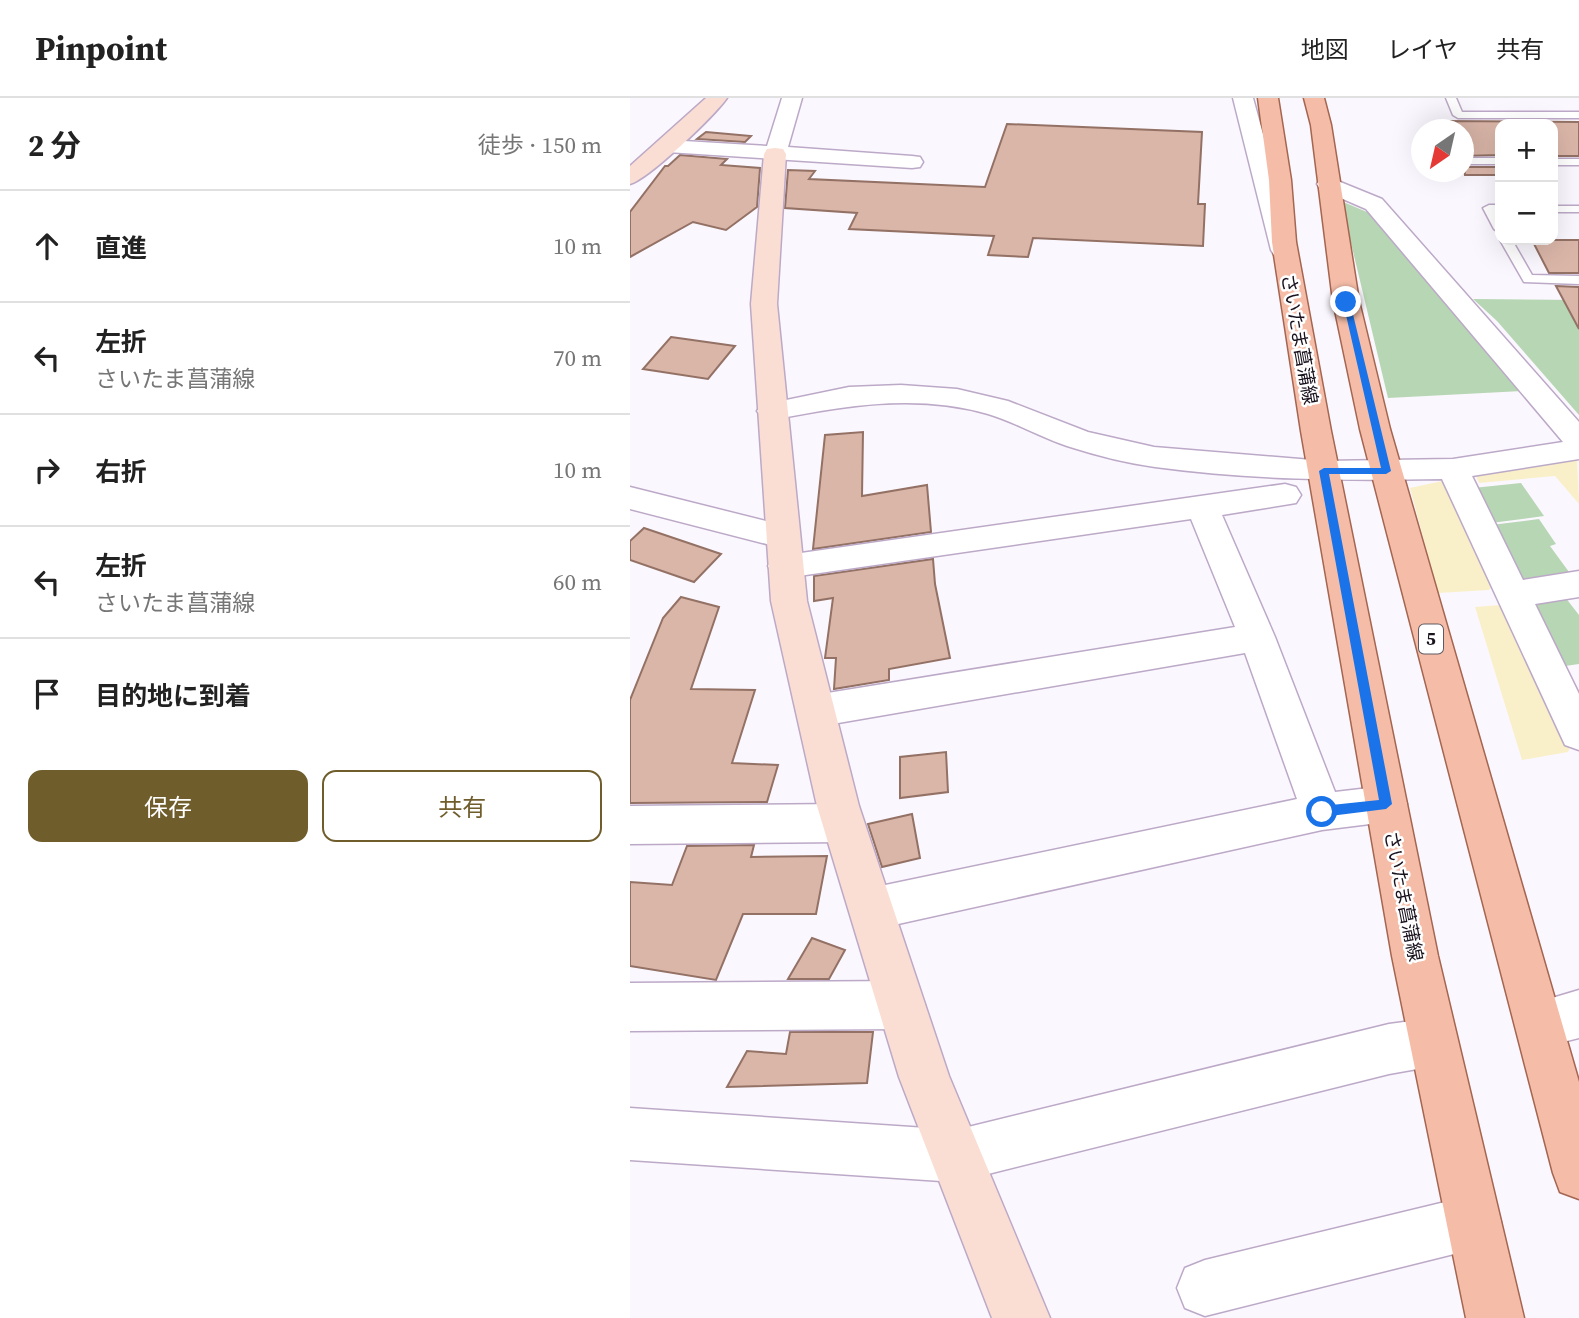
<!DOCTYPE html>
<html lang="ja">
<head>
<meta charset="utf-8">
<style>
  body { margin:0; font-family:"Source Serif 4","Noto Sans JP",serif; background:#f2f2f2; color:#222 }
  .controls { position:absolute; right:21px; top:21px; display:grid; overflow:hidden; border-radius:14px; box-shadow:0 7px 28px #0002 }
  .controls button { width:63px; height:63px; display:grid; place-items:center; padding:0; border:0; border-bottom:2px solid #e0e0e0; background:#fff; color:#222; font:35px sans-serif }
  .compass { position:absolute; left:781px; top:21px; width:63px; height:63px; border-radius:50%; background:#fff; box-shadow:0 7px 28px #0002; rotate:214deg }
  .stop { position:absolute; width:21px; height:21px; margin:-16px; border:5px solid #1a73e8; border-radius:50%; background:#fff }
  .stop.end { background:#1a73e8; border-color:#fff; box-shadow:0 2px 7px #0008 }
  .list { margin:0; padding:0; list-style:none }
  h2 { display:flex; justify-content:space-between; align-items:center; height:91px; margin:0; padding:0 28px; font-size:30px }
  h2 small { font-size:23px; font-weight:400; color:#767676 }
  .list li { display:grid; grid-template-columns:46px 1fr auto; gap:21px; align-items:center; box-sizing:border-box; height:112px; padding:0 28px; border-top:2px solid #e0e0e0 }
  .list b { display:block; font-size:26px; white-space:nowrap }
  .list p { margin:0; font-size:23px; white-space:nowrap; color:#767676 }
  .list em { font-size:23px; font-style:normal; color:#767676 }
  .actions { display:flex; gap:14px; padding:21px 28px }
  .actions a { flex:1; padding:16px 0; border:2px solid #705d2c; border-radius:14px; text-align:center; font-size:24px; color:#705d2c }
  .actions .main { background:#705d2c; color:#fff }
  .icon { flex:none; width:38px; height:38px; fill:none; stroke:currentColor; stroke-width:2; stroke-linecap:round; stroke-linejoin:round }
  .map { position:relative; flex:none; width:949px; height:1220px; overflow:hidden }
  header { display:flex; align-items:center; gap:42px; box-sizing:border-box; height:98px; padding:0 35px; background:#fff; border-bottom:2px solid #e0e0e0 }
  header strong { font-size:33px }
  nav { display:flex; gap:38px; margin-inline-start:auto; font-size:24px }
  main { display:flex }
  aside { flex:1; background:#fff }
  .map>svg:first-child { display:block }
</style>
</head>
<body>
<header>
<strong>Pinpoint</strong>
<nav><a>地図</a><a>レイヤ</a><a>共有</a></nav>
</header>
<main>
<aside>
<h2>2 分<small>徒歩 · 150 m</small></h2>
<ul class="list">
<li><svg class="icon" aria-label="ahead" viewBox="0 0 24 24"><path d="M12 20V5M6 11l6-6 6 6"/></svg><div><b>直進</b></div><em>10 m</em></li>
<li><svg class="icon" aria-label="left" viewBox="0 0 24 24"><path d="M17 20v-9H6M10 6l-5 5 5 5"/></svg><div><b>左折</b><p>さいたま菖蒲線</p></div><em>70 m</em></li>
<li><svg class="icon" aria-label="right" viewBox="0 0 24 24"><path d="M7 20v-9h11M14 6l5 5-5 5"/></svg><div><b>右折</b></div><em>10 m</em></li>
<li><svg class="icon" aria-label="left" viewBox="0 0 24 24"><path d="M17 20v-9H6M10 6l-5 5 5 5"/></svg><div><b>左折</b><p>さいたま菖蒲線</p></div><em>60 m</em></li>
<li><svg class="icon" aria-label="arrive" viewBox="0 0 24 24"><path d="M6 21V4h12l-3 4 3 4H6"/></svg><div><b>目的地に到着</b></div></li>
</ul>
<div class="actions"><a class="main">保存</a><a>共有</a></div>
</aside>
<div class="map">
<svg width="949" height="1220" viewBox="0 0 949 1220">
  <rect width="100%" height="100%" fill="#fbf7fe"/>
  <path fill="#b7d6b4" d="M 711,103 L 744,117 L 892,293 L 758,300 Z
    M 843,201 L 949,202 L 949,317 L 867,223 Z
    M 891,385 L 914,418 L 861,425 L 843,390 Z
    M 909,421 L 926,446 L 920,448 L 939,474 L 896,482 L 887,478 L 861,427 Z
    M 935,499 L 949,517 L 949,566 L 928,569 L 901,513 L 904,504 Z"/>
  <path fill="#f9f0ca" d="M 947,361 L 949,406 L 925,378 L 849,385 L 844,374 Z
    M 812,383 L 866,484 L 859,492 L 808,495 L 780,390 Z
    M 870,507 L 879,513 L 942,645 L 938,654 L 892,662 L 845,509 Z"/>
  <path fill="#dab6a8" stroke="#937165" stroke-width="2" d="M 809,23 L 949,24 L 949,58 L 923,58 L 923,26 L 870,26 L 870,57 L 834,58 L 834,32 L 813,32 Z
    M 377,26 L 572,34 L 568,106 L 575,106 L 573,148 L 403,140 L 398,159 L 358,157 L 364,138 L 219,131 L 227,115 L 155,110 L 158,72 L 185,73 L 179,81 L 355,89 Z
    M 76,34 L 121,38 L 115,44 L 67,41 Z
    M 50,57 L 97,61 L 91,67 L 130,70 L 127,109 L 96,132 L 63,124 L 0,159 L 0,114 L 35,68 L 38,68 Z
    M 834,69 L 870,69 L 870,77 L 835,77 Z
    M 902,142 L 949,142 L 949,175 L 919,175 Z
    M 926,188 L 949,189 L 949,231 Z
    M 41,239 L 105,248 L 78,281 L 13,271 Z
    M 233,334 L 232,398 L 297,387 L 301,434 L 183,451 L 195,337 Z
    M 14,430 L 91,456 L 64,484 L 0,462 L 0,443 Z
    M 303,461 L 305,486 L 320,560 L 259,571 L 259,582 L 204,591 L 206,560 L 195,560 L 203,500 L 184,503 L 184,478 Z
    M 51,499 L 89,509 L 61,591 L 125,592 L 102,665 L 148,667 L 137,704 L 0,705 L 0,602 L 33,520 Z
    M 316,654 L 318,694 L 270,700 L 270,659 Z
    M 282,716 L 290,760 L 252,769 L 238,726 Z
    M 124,747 L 121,759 L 197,758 L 186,816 L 113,816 L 86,882 L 0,868 L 0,784 L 42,787 L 57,748 Z
    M 182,840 L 215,852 L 199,881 L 158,881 Z
    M 160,934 L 243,934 L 237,985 L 97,989 L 117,953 L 156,956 Z"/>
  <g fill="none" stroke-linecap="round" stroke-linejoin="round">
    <g stroke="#bca9c7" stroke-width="3">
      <path id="lane" d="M 816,0 L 826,0 L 832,14 L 949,14 L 949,20 L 828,20 L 823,17 Z
        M 834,60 L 870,60 L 870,66 L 834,66 Z
        M 923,61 L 949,61 L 949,67 L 923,67 Z
        M 870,107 L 870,113 L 867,113 L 870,120 L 870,135 L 864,131 L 853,110 L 859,107 Z
        M 923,108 L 949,108 L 949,114 L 923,114 Z
        M 870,142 L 882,142 L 902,177 L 949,178 L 949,186 L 894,184 Z"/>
    </g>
    <g stroke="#bca9c7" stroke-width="3">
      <path id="street" d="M 152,0 L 172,0 L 158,49 L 282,58 L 290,59 L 293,64 L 290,69 L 282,70 L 37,54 L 30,52 L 26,48 L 30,44 L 37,42 L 137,48 Z
        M 603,0 L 623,0 L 665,152 L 662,157 L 653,159 L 644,157 L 641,152 Z
        M 698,79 L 752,101 L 949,324 L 949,361 L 842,378 L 893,482 L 949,473 L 949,499 L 905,506 L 949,596 L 949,652 L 935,647 L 812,381 C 716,383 620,382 525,369 C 496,365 465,357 437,348 C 410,339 385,324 358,316 C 286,295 213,308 142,322 L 132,319 L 127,313 L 132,307 L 219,289 L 271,287 L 327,291 L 378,303 L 458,334 L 524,349 L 694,363 L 823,361 L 933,344 L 736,111 L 690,91 L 687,86 L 690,81 Z
        M 655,386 L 666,389 L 671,397 L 666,405 L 592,417 L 645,539 L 705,694 L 756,688 L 771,693 L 777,706 L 771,719 L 756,724 L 692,732 L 241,832 L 225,826 L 219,811 L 225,796 L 241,790 L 667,701 L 615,555 L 185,629 L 171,624 L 166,613 L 171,602 L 185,597 L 605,529 L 561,421 L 155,480 L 143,477 L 138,468 L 143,459 Z
        M 0,389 L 164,430 L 169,438 L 164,446 L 152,450 L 0,411 Z
        M 213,706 L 228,712 L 234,725 L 228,738 L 213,744 L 0,746 L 0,708 Z
        M 271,883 L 288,890 L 295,907 L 288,924 L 271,931 L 0,933 L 0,885 Z
        M 949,892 L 949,940 L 909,950 L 892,943 L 885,926 L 892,909 Z
        M 804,920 L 821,927 L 828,944 L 821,961 L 804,968 L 759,976 L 326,1084 L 0,1062 L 0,1010 L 326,1032 L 759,926 Z
        M 844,1097 L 863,1105 L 871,1124 L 863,1143 L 844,1151 L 575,1218 L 555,1210 L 547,1190 L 555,1170 L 575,1162 Z"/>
    </g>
    <g stroke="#bca9c7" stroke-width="3">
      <path id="secondary" d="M 76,0 L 97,0 C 84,18 19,81 0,86 L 0,68 Z
        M 145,50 L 153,51 L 156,56 L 147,206 L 177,503 L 229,708 L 319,978 L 420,1220 L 362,1220 L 269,979 L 187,708 L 141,503 L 121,206 L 134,56 L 137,51 Z"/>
    </g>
    <g stroke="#a46551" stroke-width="3">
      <path id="primary" d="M 628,0 L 648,0 L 661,82 L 666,144 L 701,333 L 808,858 L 894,1220 L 836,1220 L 762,858 L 671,333 L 642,144 L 639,82 Z
        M 674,0 L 694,0 L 701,27 L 729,203 L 760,331 L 949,984 L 949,1101 L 930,1094 L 923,1075 L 730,331 L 703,203 L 681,27 Z"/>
    </g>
    <use href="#lane" fill="#fff" fill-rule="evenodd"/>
    <use href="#street" fill="#fff" fill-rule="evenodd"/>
    <use href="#secondary" fill="#faded3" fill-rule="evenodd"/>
    <use href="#primary" fill="#f5bda7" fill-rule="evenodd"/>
  </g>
  <path fill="#1a73e8" d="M 716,201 L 720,204 L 761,373 L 756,376 L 699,376 L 762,706 L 756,711 L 692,719 L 685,714 L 692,708 L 749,702 L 689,373 L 694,370 L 751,370 L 713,204 Z"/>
  <g text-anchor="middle" stroke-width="5" stroke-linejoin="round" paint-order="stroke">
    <rect fill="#fff" stroke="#5f5a62" stroke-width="2" x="789" y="526.5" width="24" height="29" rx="5"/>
    <g font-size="18" font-weight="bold" fill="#1a131e">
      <text x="801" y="547">5</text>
    </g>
    <g font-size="19" fill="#1a131e" stroke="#fff">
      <text transform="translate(670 241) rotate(80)" y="7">さいたま菖蒲線</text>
      <text transform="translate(774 798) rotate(79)" y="7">さいたま菖蒲線</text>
    </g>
  </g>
</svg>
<div class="controls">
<button>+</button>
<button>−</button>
</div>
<svg class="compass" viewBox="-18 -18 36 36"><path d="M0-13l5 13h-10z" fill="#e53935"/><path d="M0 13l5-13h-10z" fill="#767676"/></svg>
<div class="stop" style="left:692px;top:714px"></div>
<div class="stop end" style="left:716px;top:204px"></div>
</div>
</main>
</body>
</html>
